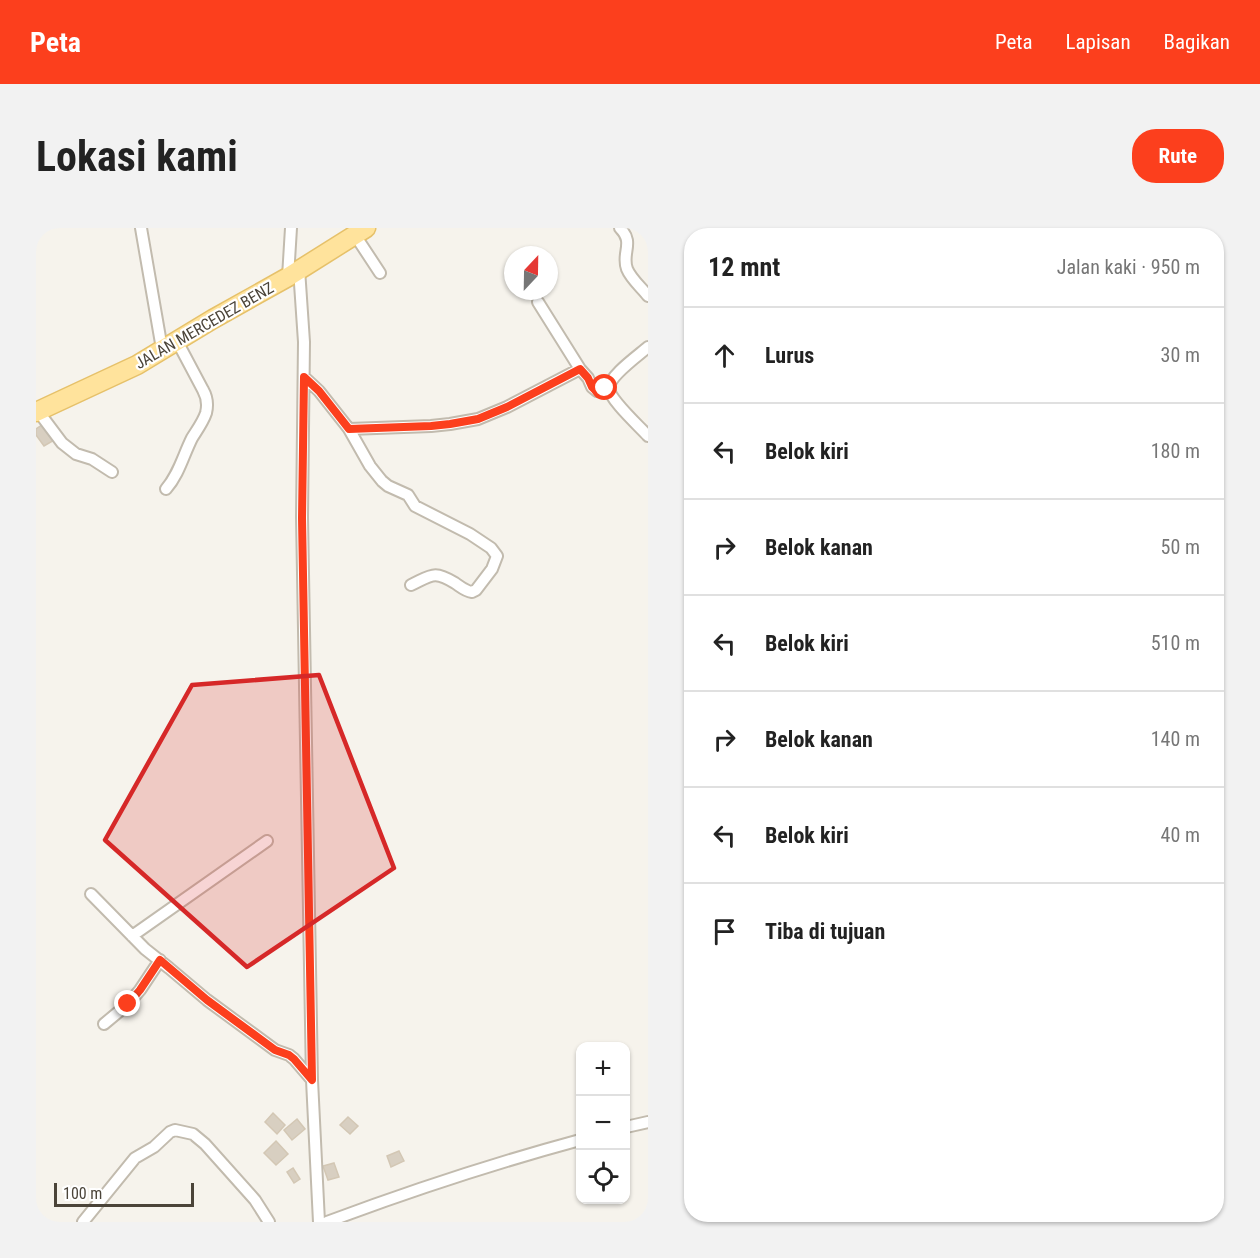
<!DOCTYPE html>
<html lang="id">
<head>
<meta charset="utf-8">
<style>
  body { margin:0; font-family:"Roboto Condensed",sans-serif; background:#f2f2f2; color:#222 }
  .controls { position:absolute; right:18px; bottom:18px; display:grid; overflow:hidden; border-radius:12px; box-shadow:0 2px 4px #0004 }
  .controls button { width:54px; height:54px; display:grid; place-items:center; padding:0; border:0; border-bottom:2px solid #e0e0e0; background:#fff; color:#222; font:30px sans-serif }
  .compass { position:absolute; left:468px; top:18px; width:54px; height:54px; border-radius:50%; background:#fff; box-shadow:0 2px 4px #0004; rotate:22deg }
  .scale { position:absolute; left:18px; bottom:15px; width:140px; box-sizing:border-box; padding-left:6px; border:3px solid #4b4439; border-top:0; font-size:16px; line-height:21px; white-space:nowrap; color:#4b4439; -webkit-text-stroke:4px #fff; paint-order:stroke }
  .stop { position:absolute; width:18px; height:18px; margin:-14px; border:4px solid #fc3f1d; border-radius:50%; background:#fff }
  .stop.end { background:#fc3f1d; border-color:#fff; box-shadow:0 2px 6px #0008 }
  .list { margin:0; padding:0; list-style:none }
  h2 { display:flex; justify-content:space-between; align-items:center; height:78px; margin:0; padding:0 24px; font-size:26px }
  h2 small { font-size:20px; font-weight:400; color:#767676 }
  .list li { display:grid; grid-template-columns:39px 1fr auto; gap:18px; align-items:center; box-sizing:border-box; height:96px; padding:0 24px; border-top:2px solid #e0e0e0 }
  .list b { display:block; font-size:22px; white-space:nowrap }
  .list em { font-size:20px; font-style:normal; color:#767676 }
  .icon { flex:none; width:33px; height:33px; fill:none; stroke:currentColor; stroke-width:2; stroke-linecap:round; stroke-linejoin:round }
  .map { position:relative; flex:none; width:612px; height:994px; overflow:hidden; border-radius:24px }
  header { display:flex; align-items:center; gap:36px; box-sizing:border-box; height:84px; padding:0 30px; background:#fc3f1d; color:#fff }
  header strong { font-size:28px }
  nav { display:flex; gap:33px; margin-inline-start:auto; font-size:21px }
  .intro { display:flex; align-items:center; justify-content:space-between; box-sizing:border-box; height:144px; padding:0 36px }
  h1 { margin:0; font-size:42px }
  .button { padding:15px 27px; border-radius:24px; background:#fc3f1d; color:#fff; font-size:21px; font-weight:700 }
  main { display:flex; gap:36px; padding:0 36px }
  aside { flex:1; background:#fff; border-radius:24px; box-shadow:0 2px 4px #0004 }
  .map>svg:first-child { display:block }
</style>
</head>
<body>
<header>
<strong>Peta</strong>
<nav><a>Peta</a><a>Lapisan</a><a>Bagikan</a></nav>
</header>
<div class="intro"><h1>Lokasi kami</h1><a class="button">Rute</a></div>
<main>
<div class="map">
<svg width="612" height="994" viewBox="0 0 612 994">
  <rect width="100%" height="100%" fill="#f6f3ec"/>
  <path fill="#d8cfc1" stroke="#d3c7b4" stroke-width="1.5" d="M 9,195 L 20,211 L 8,218 L 0,207 L 0,201 Z
    M 237,885 L 249,897 L 241,906 L 229,894 Z
    M 312,889 L 322,898 L 314,906 L 304,897 Z
    M 261,891 L 269,901 L 256,912 L 248,902 Z
    M 240,913 L 252,926 L 240,937 L 228,925 Z
    M 363,923 L 368,933 L 355,939 L 351,928 Z
    M 298,935 L 303,949 L 292,952 L 287,938 Z
    M 257,940 L 264,951 L 258,955 L 251,944 Z"/>
  <g fill="none" stroke-linecap="round" stroke-linejoin="round">
    <g stroke="#c2bbae" stroke-width="14">
      <path id="street" d="M 105,0 L 126,121
        M 584,0 C 599,15 585,25 591,41 C 595,51 606,60 612,68
        M 319,7 L 344,45
        M 263,41 L 268,114 L 266,289 L 276,852 L 283,994
        M 252,49 L 255,0
        M 502,74 L 544,141 L 552,150 L 556,159 L 561,163 L 573,159
        M 612,119 C 603,127 573,148 573,160 C 573,171 604,199 612,208
        M 268,149 L 283,163 L 313,201 L 334,238 L 346,253 L 352,258 L 372,267 L 379,278 L 434,306 L 455,320 L 461,328 L 456,341 L 440,362 L 436,364 C 429,363 425,359 419,355 C 398,342 396,347 375,357
        M 2,183 L 26,215 L 40,226 L 56,231 L 76,244
        M 313,201 L 395,198 L 414,196 L 442,191 L 471,179 L 544,141
        M 130,261 C 143,246 147,228 156,210 C 161,202 167,194 170,185 C 172,177 171,169 167,162 L 141,113
        M 55,666 L 109,721 L 133,740 L 171,772 L 239,822 L 253,827 L 258,831 L 276,852
        M 96,708 L 231,613
        M 68,796 L 92,776 L 104,762 L 124,732
        M 590,899 L 612,894
        M 47,994 L 99,930 L 118,919 L 134,904 L 139,902 L 157,906 L 169,916 L 219,972 L 233,994
        M 291,994 C 374,963 459,935 544,912"/>
    </g>
    <g stroke="#e6c16a" stroke-width="21">
      <path id="primary" d="M 0,184 L 101,137 L 177,91 L 252,49 L 330,0"/>
    </g>
    <use href="#street" stroke="#fff" stroke-width="10"/>
    <use href="#primary" stroke="#ffe39c" stroke-width="18"/>
  </g>
  <g fill="none" stroke-linecap="round" stroke-linejoin="round">
    <path stroke="#fc3f1d" stroke-width="8" d="M 92,776 L 104,762 L 124,732 L 171,772 L 239,822 L 253,827 L 258,831 L 276,852 L 266,290 L 268,149 L 283,163 L 313,201 L 395,198 L 414,196 L 442,191 L 471,179 L 544,141 L 552,150 L 556,159 L 560,163 L 569,160"/>
  </g>
  <path fill="#d62828" fill-opacity="0.2" stroke="#d62828" stroke-width="4.5" stroke-linejoin="round" d="M 283,447 L 358,640 L 211,739 L 69,612 L 156,457 Z"/>
  <g text-anchor="middle" stroke-width="4.5" stroke-linejoin="round" paint-order="stroke">
    <g font-size="16" fill="#4b4439" stroke="#fff">
      <text transform="translate(168 97) rotate(-30)" y="6">JALAN MERCEDEZ BENZ</text>
    </g>
  </g>
</svg>
<div class="controls">
<button>+</button>
<button>−</button>
<button><svg class="icon" aria-label="locate" viewBox="0 0 24 24"><circle cx="12" cy="12" r="6"/><path d="M12 2v4M12 18v4M2 12h4M18 12h4"/></svg></button>
</div>
<svg class="compass" viewBox="-18 -18 36 36"><path d="M0-13l5 13h-10z" fill="#e53935"/><path d="M0 13l5-13h-10z" fill="#767676"/></svg>
<div class="scale">100 m</div>
<div class="stop" style="left:569px;top:160px"></div>
<div class="stop end" style="left:92px;top:776px"></div>
</div>
<aside>
<h2>12 mnt<small>Jalan kaki · 950 m</small></h2>
<ul class="list">
<li><svg class="icon" aria-label="ahead" viewBox="0 0 24 24"><path d="M12 20V5M6 11l6-6 6 6"/></svg><div><b>Lurus</b></div><em>30 m</em></li>
<li><svg class="icon" aria-label="left" viewBox="0 0 24 24"><path d="M17 20v-9H6M10 6l-5 5 5 5"/></svg><div><b>Belok kiri</b></div><em>180 m</em></li>
<li><svg class="icon" aria-label="right" viewBox="0 0 24 24"><path d="M7 20v-9h11M14 6l5 5-5 5"/></svg><div><b>Belok kanan</b></div><em>50 m</em></li>
<li><svg class="icon" aria-label="left" viewBox="0 0 24 24"><path d="M17 20v-9H6M10 6l-5 5 5 5"/></svg><div><b>Belok kiri</b></div><em>510 m</em></li>
<li><svg class="icon" aria-label="right" viewBox="0 0 24 24"><path d="M7 20v-9h11M14 6l5 5-5 5"/></svg><div><b>Belok kanan</b></div><em>140 m</em></li>
<li><svg class="icon" aria-label="left" viewBox="0 0 24 24"><path d="M17 20v-9H6M10 6l-5 5 5 5"/></svg><div><b>Belok kiri</b></div><em>40 m</em></li>
<li><svg class="icon" aria-label="arrive" viewBox="0 0 24 24"><path d="M6 21V4h12l-3 4 3 4H6"/></svg><div><b>Tiba di tujuan</b></div></li>
</ul>
</aside>
</main>
</body>
</html>
